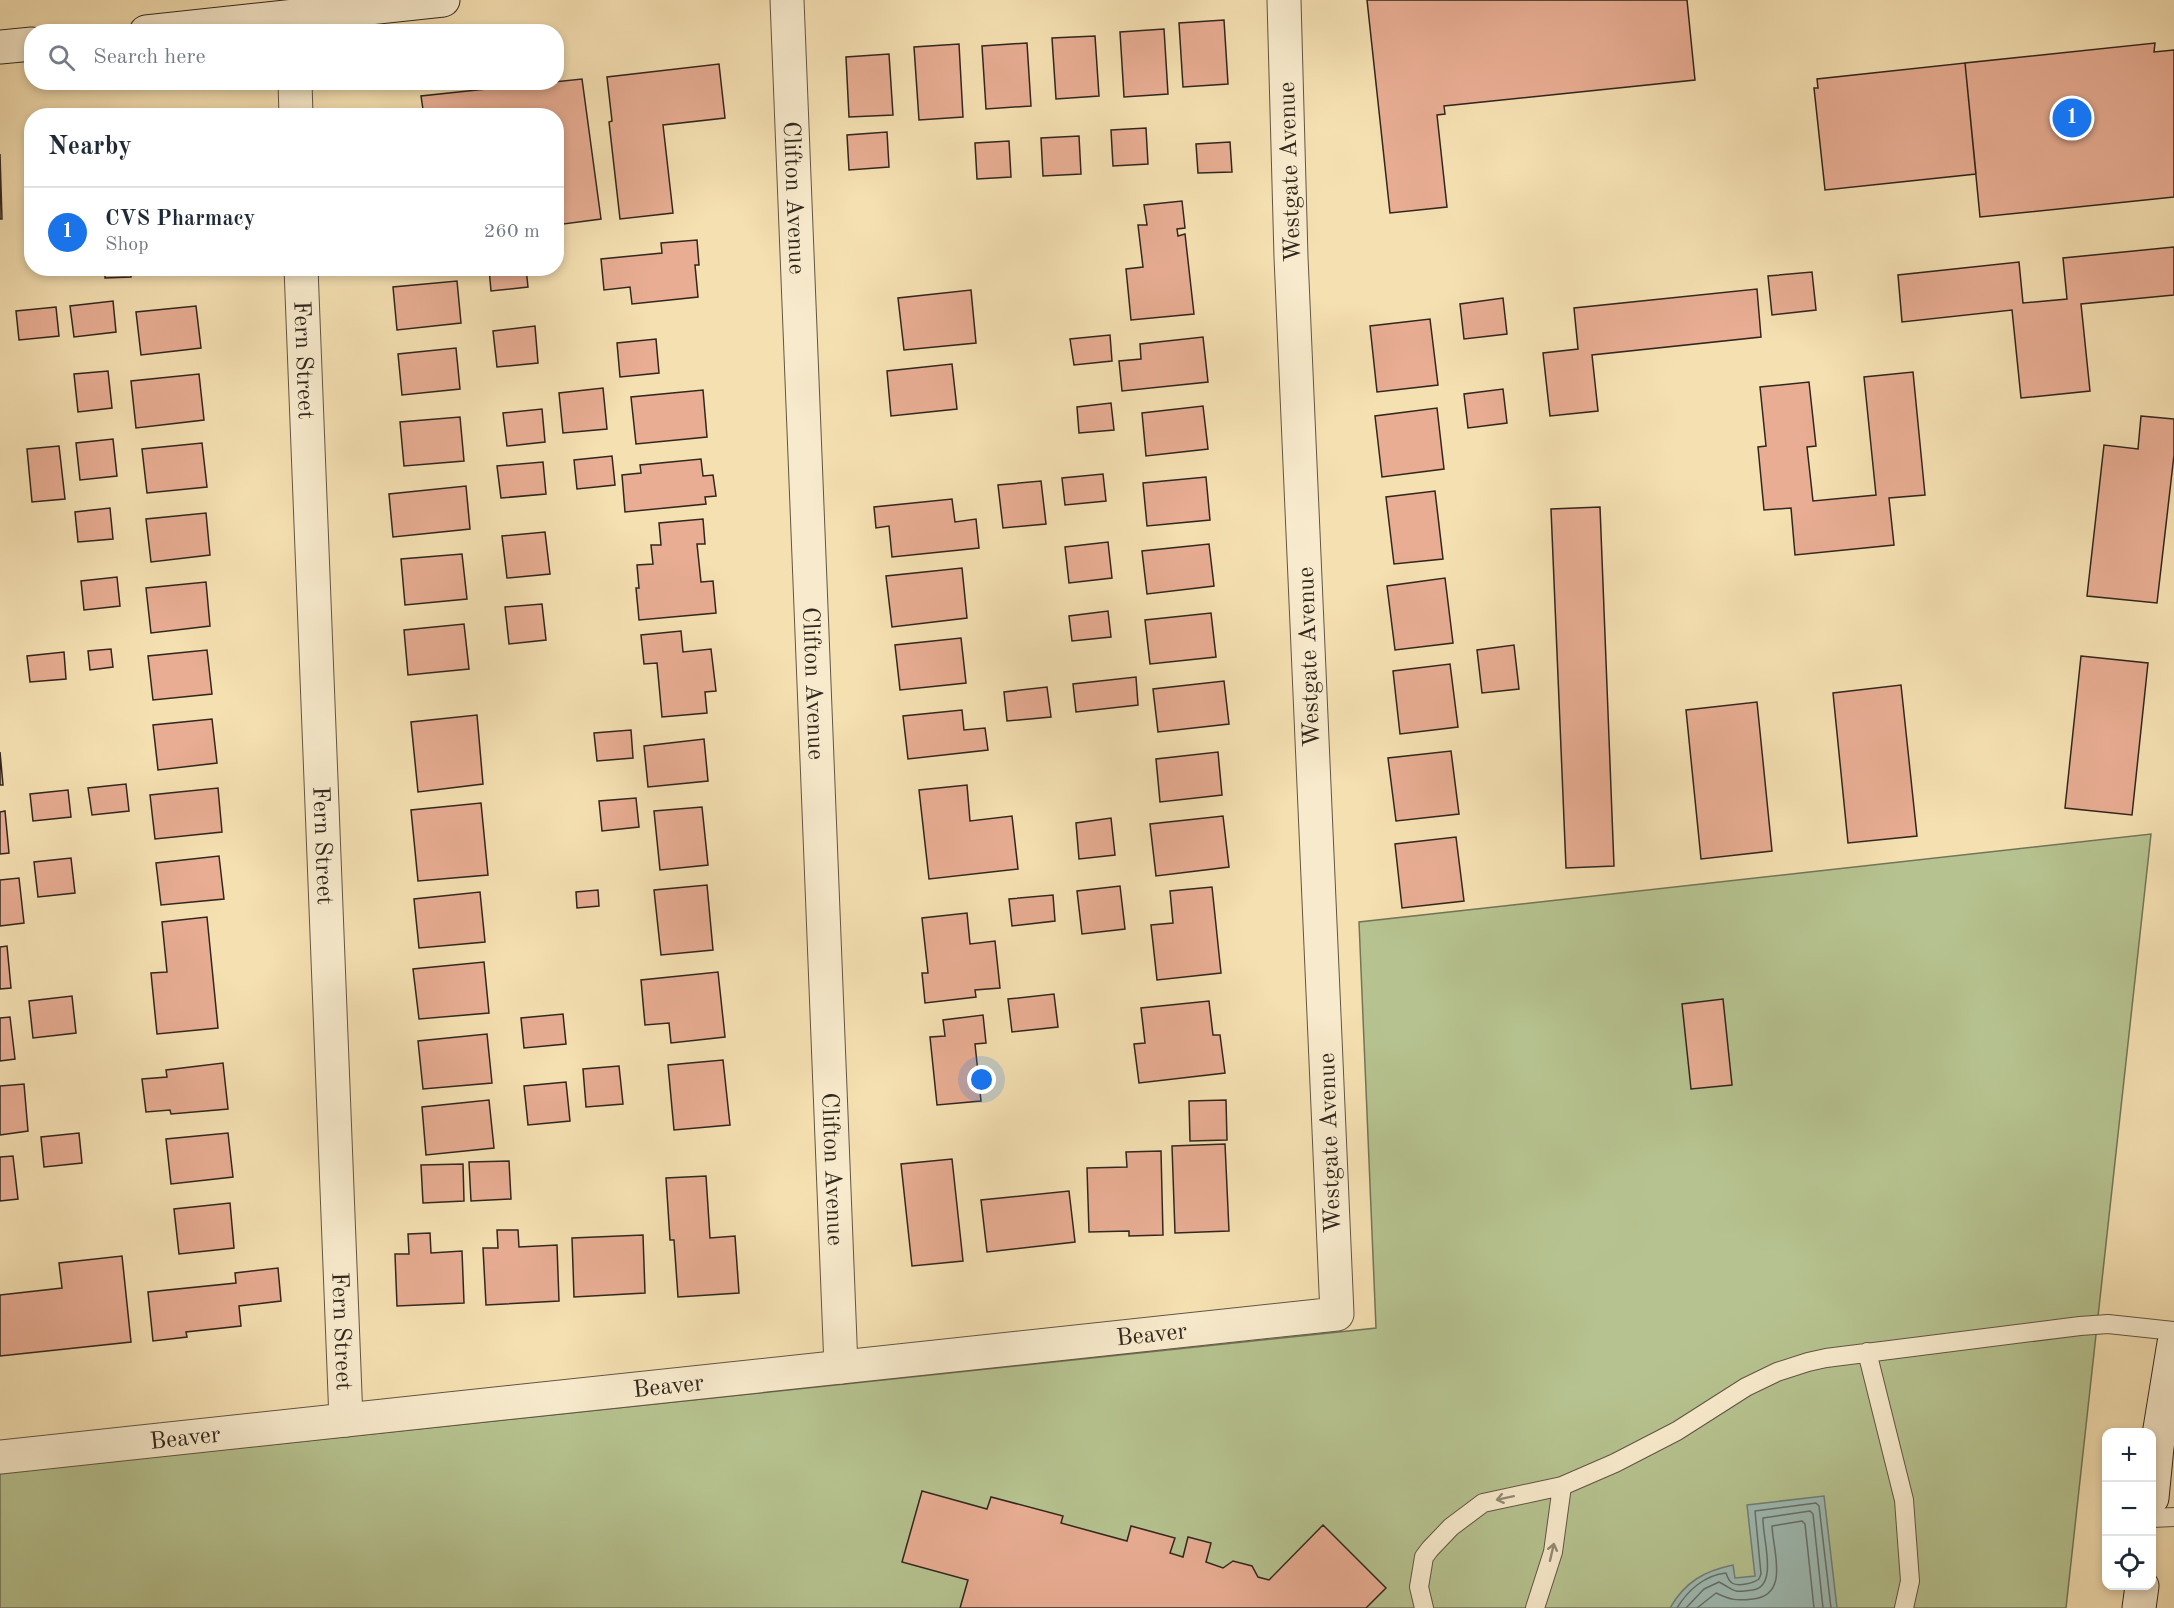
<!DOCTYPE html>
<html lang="en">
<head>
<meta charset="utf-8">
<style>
  body { margin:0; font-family:"Old Standard TT",serif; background:#f2f2f3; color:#1f2937 }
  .controls { position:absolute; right:18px; bottom:18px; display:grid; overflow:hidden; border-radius:12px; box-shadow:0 3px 9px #0003 }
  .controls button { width:54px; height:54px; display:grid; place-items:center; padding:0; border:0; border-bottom:2px solid #e0e1e3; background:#fff; color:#1f2937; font:30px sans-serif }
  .you { position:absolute; left:982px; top:1080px; width:21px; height:21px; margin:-15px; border:4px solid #fff; border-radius:50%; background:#1a73e8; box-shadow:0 0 0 9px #1a73e833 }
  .badge { display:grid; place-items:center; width:39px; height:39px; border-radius:50%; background:#1a73e8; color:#fff; font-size:20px; font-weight:700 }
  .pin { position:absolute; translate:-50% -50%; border:3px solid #fff; box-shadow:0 2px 6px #0006 }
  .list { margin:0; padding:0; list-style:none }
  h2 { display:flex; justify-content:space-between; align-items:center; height:78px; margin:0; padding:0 24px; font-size:26px }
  h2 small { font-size:20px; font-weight:400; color:#747a83 }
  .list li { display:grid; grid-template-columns:39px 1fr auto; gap:18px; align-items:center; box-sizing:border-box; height:90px; padding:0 24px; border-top:2px solid #e0e1e3 }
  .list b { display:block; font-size:22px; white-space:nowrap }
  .list p { margin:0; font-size:20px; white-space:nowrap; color:#747a83 }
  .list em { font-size:20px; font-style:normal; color:#747a83 }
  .icon { flex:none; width:33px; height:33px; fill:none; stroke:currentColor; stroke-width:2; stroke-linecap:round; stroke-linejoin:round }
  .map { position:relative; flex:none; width:2174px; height:1608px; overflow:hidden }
  .search { position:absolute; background:#fff; box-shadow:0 3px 9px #0003; left:24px; top:24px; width:540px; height:66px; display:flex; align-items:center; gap:15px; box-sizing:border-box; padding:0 21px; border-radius:24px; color:#747a83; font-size:22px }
  .panel { position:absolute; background:#fff; box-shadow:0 3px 9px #0003; left:24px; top:108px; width:540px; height:168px; border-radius:24px }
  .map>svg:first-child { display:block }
</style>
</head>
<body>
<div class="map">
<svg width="2174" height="1608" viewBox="0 0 2174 1608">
  <rect width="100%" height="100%" fill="#f5e0b2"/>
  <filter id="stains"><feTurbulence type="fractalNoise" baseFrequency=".00333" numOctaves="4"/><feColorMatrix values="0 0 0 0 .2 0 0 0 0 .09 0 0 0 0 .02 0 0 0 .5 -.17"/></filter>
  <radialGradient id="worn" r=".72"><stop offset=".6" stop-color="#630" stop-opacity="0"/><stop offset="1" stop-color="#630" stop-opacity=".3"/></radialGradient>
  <path fill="#b6c390" stroke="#737557" stroke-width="1.5" d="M 2151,834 L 2066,1608 L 0,1608 L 0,1473 L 1376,1328 L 1359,922 Z"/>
  <path fill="#9ebbb4" stroke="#728078" stroke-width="1.5" d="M 1824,1496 L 1837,1608 L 1670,1608 C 1685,1582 1704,1571 1733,1565 L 1735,1578 L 1755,1576 L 1747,1505 Z"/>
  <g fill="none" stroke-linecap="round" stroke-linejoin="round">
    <path stroke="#677169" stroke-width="1.5" d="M 1677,1608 C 1688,1590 1705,1575 1726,1573 C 1727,1576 1729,1581 1732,1583 C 1738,1587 1754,1583 1759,1579 L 1761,1574 L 1755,1511 L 1816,1503 L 1819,1506 L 1831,1608
      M 1686,1608 L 1704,1589 L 1719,1582 C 1736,1591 1731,1593 1753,1590 C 1779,1586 1762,1537 1763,1518 L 1810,1511 L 1813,1514 L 1823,1608
      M 1697,1608 L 1716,1593 C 1731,1600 1736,1601 1753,1599 C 1790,1595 1773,1551 1772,1526 L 1802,1521 L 1805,1524 L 1814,1608"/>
  </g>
  <path fill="#e8ad93" stroke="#30271e" stroke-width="1.5" d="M 1367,0 L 1687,0 L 1695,80 L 1444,106 L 1445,114 L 1437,115 L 1447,207 L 1390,213 Z
    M 1224,20 L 1228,84 L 1183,87 L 1179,23 Z
    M 1164,29 L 1168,94 L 1124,97 L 1120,32 Z
    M 1095,36 L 1099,96 L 1056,99 L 1052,38 Z
    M 1027,43 L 1031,106 L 986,109 L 982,46 Z
    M 2155,43 L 2154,52 L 2174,50 L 2174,197 L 1980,217 L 1965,63 Z
    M 959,44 L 963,117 L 919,120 L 914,47 Z
    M 889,54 L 893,115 L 849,117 L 846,57 Z
    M 1965,63 L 1976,174 L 1825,190 L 1814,88 L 1818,88 L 1817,79 Z
    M 719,64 L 725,118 L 663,125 L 673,213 L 620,219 L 609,122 L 612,121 L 607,77 Z
    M 582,79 L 601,219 L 556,225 L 556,116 L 424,116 L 421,96 Z
    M 1146,128 L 1148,164 L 1113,166 L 1111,130 Z
    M 887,132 L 889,167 L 849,170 L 847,135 Z
    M 1079,136 L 1081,174 L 1043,176 L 1041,138 Z
    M 1009,141 L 1011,177 L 977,179 L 975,143 Z
    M 1230,142 L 1232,172 L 1198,173 L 1196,144 Z
    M 0,154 L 2,219 L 0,219 Z
    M 1182,201 L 1185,228 L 1177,229 L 1178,236 L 1185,234 L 1194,314 L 1131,320 L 1126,269 L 1143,267 L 1138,225 L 1147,225 L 1144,205 Z
    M 697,240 L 699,265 L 695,265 L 698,297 L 632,304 L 630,287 L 604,290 L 601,259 L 662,253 L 661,243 Z
    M 2174,247 L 2174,295 L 2081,304 L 2090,391 L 2021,398 L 2012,310 L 1902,322 L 1898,275 L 2019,262 L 2023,303 L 2067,299 L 2063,258 Z
    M 105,268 L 131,268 L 131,277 L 105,278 Z
    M 489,268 L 526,268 L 528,287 L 491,291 Z
    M 1812,272 L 1816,310 L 1772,315 L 1768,276 Z
    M 457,281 L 461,323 L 397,330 L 393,287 Z
    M 1757,289 L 1761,337 L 1592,355 L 1598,411 L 1550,416 L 1543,353 L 1578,349 L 1574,308 Z
    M 971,290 L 976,343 L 904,350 L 898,298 Z
    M 1503,298 L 1507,334 L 1464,339 L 1460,304 Z
    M 113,301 L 116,332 L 74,337 L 70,306 Z
    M 196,306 L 201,348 L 141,355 L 136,312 Z
    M 56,307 L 59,336 L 19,340 L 16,311 Z
    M 1430,319 L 1438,385 L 1377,392 L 1370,326 Z
    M 535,326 L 538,363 L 497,367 L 493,331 Z
    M 1110,335 L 1112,361 L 1074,365 L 1070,339 Z
    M 1203,337 L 1208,382 L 1122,391 L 1119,361 L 1141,359 L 1140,344 Z
    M 656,339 L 659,373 L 620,377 L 617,343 Z
    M 456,348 L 460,389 L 402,395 L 398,354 Z
    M 952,364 L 957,409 L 891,416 L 887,371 Z
    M 108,371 L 112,408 L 78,412 L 74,374 Z
    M 1913,372 L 1925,495 L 1889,498 L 1894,545 L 1795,555 L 1791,508 L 1764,510 L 1758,447 L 1766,446 L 1760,387 L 1809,382 L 1816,446 L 1807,447 L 1813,501 L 1876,495 L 1864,377 Z
    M 199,374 L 204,420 L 136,428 L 131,381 Z
    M 603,388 L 607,429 L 563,433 L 559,393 Z
    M 1503,389 L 1507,423 L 1468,428 L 1464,394 Z
    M 703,390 L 707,437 L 636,444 L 631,397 Z
    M 1111,403 L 1114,430 L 1079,433 L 1077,407 Z
    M 1203,406 L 1208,449 L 1146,456 L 1142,413 Z
    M 1437,408 L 1444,469 L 1382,477 L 1375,416 Z
    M 542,409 L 545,442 L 507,446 L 503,413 Z
    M 2141,416 L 2174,419 L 2174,455 L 2157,603 L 2087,596 L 2104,445 L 2138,449 Z
    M 460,417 L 464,461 L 404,466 L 400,422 Z
    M 113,439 L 117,476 L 80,480 L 76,443 Z
    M 202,443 L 207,487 L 147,493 L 142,449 Z
    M 59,446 L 65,499 L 32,502 L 27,449 Z
    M 612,456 L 615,485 L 577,489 L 574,460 Z
    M 701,459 L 703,476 L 713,475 L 716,496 L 705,497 L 706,504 L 625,512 L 622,475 L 641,473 L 640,465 Z
    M 543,462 L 546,494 L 501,498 L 497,466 Z
    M 1103,474 L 1106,501 L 1065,505 L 1062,478 Z
    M 1206,477 L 1210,520 L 1147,526 L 1143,483 Z
    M 1041,481 L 1046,524 L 1003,528 L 998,485 Z
    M 466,486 L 470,529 L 393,537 L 389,494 Z
    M 1435,491 L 1443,559 L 1394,564 L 1386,497 Z
    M 952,499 L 955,522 L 976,519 L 979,548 L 892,557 L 889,526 L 876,528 L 874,507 Z
    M 1600,507 L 1614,866 L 1566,868 L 1551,509 Z
    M 110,508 L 113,539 L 78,542 L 75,512 Z
    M 206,513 L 210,555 L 151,562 L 146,519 Z
    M 703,519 L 705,544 L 697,544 L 701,582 L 713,581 L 716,613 L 639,620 L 636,588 L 639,588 L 637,565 L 653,564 L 651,545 L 661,545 L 659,523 Z
    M 545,532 L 550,574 L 507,578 L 502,536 Z
    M 1108,542 L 1112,578 L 1069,583 L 1065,547 Z
    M 1209,544 L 1214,586 L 1147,594 L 1142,551 Z
    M 462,554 L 467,599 L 405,605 L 401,559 Z
    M 962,568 L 967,618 L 892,627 L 886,576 Z
    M 117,577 L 120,606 L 84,610 L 81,581 Z
    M 1445,578 L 1453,643 L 1395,650 L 1387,586 Z
    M 206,582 L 210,626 L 151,633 L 146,588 Z
    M 542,604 L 546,640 L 509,644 L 505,607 Z
    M 1108,611 L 1111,637 L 1072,641 L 1069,616 Z
    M 1211,613 L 1216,657 L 1150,664 L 1145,620 Z
    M 464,624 L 469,669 L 408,675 L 404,630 Z
    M 681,631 L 683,652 L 711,649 L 716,691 L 705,692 L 707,713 L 662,717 L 657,663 L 644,664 L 641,635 Z
    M 961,638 L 966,683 L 900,690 L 895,645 Z
    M 1514,645 L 1519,689 L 1482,693 L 1477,650 Z
    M 111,649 L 113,667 L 90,670 L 88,651 Z
    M 207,650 L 212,694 L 153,700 L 148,656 Z
    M 64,652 L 66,679 L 30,682 L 27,656 Z
    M 2081,656 L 2148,663 L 2132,815 L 2065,808 Z
    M 1450,664 L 1458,727 L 1400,734 L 1393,671 Z
    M 1136,677 L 1138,705 L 1076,712 L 1073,684 Z
    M 1224,681 L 1229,724 L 1158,732 L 1153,689 Z
    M 1901,685 L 1917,836 L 1848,843 L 1833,693 Z
    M 1047,687 L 1051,717 L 1007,721 L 1004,692 Z
    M 1757,702 L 1772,851 L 1701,859 L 1686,710 Z
    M 962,710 L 964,730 L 985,728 L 988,750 L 908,759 L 903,716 Z
    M 477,715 L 483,784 L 418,792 L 411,722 Z
    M 212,719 L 217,763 L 158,770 L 153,725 Z
    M 631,730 L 633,758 L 597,761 L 594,733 Z
    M 704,739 L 708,781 L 648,787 L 644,746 Z
    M 1451,751 L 1459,814 L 1396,821 L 1388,758 Z
    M 0,752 L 3,785 L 0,785 Z
    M 1218,752 L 1222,795 L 1160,802 L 1156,759 Z
    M 126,784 L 129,811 L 92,815 L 88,788 Z
    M 967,785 L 970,821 L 1012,816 L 1018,869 L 929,879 L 919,790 Z
    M 218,788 L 222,832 L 155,839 L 150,795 Z
    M 68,790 L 71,817 L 33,821 L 30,794 Z
    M 636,798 L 639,827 L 602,831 L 599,801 Z
    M 481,803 L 488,875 L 418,881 L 411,810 Z
    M 702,807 L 708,865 L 660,870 L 654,811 Z
    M 5,811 L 9,853 L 0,854 L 0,812 Z
    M 1223,816 L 1229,867 L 1156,876 L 1150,824 Z
    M 1111,818 L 1115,855 L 1079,859 L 1076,823 Z
    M 1456,837 L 1464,901 L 1402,908 L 1395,844 Z
    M 219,856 L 224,899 L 161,905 L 156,863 Z
    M 71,858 L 75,893 L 38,897 L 34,862 Z
    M 19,878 L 24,923 L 0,926 L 0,880 Z
    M 707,885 L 713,950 L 661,955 L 654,890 Z
    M 1120,886 L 1125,929 L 1082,934 L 1077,891 Z
    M 1212,887 L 1221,973 L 1157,980 L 1151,925 L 1173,923 L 1170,891 Z
    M 598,890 L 599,906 L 577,908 L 576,892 Z
    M 480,892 L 485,942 L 419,948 L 414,899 Z
    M 1053,895 L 1055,921 L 1012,926 L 1009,899 Z
    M 967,913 L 970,944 L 995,941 L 1000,988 L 975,990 L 976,997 L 925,1003 L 922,973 L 928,973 L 922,918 Z
    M 207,917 L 218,1028 L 157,1034 L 151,973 L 167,972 L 162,922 Z
    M 7,946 L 11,988 L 0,989 L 0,947 Z
    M 484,962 L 489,1013 L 419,1019 L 413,969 Z
    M 718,972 L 725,1037 L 671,1043 L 669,1023 L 645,1025 L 641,980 Z
    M 1054,994 L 1058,1027 L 1012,1032 L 1008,999 Z
    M 72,996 L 76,1033 L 33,1038 L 29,1001 Z
    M 1723,999 L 1732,1085 L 1691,1089 L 1682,1004 Z
    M 1209,1001 L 1213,1035 L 1220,1035 L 1225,1073 L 1139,1083 L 1134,1044 L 1145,1043 L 1141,1008 Z
    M 563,1014 L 566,1044 L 524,1048 L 521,1018 Z
    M 983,1015 L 986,1043 L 975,1044 L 981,1101 L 937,1105 L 930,1037 L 945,1036 L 943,1020 Z
    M 10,1017 L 15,1059 L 0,1061 L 0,1018 Z
    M 487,1034 L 492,1083 L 423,1089 L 418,1041 Z
    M 723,1060 L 730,1125 L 674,1130 L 668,1065 Z
    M 223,1063 L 228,1109 L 171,1114 L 170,1110 L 146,1112 L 142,1079 L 167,1077 L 166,1070 Z
    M 619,1066 L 623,1104 L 586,1107 L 583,1069 Z
    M 566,1082 L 570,1121 L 528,1125 L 524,1086 Z
    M 24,1084 L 28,1131 L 0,1135 L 0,1086 Z
    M 489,1100 L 494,1148 L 426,1155 L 422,1107 Z
    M 1226,1100 L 1227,1140 L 1190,1141 L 1189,1101 Z
    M 79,1133 L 82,1163 L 44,1167 L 41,1137 Z
    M 228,1133 L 233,1177 L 171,1184 L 166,1139 Z
    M 1225,1144 L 1229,1231 L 1175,1233 L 1172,1146 Z
    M 1161,1151 L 1163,1235 L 1129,1236 L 1129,1231 L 1089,1232 L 1087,1168 L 1127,1167 L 1126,1152 Z
    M 13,1156 L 18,1199 L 0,1201 L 0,1157 Z
    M 952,1159 L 963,1261 L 912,1266 L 901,1164 Z
    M 509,1161 L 511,1199 L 471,1201 L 469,1162 Z
    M 463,1164 L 464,1201 L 423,1203 L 421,1165 Z
    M 706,1176 L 710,1238 L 735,1236 L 739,1293 L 678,1297 L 674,1240 L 670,1240 L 666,1178 Z
    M 1069,1191 L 1075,1242 L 987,1252 L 981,1200 Z
    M 230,1203 L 234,1248 L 179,1254 L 174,1209 Z
    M 497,1230 L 518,1230 L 519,1247 L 557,1245 L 559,1301 L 486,1305 L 483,1248 L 498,1248 Z
    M 430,1233 L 431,1253 L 462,1251 L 464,1303 L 397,1306 L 395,1254 L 409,1254 L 408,1234 Z
    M 643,1235 L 645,1293 L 574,1297 L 572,1238 Z
    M 122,1256 L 131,1342 L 0,1356 L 0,1295 L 62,1288 L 59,1263 Z
    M 278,1268 L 281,1301 L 239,1306 L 241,1326 L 186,1332 L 187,1337 L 153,1341 L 148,1292 L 236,1283 L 235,1273 Z
    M 922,1491 L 987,1509 L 991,1497 L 1063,1516 L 1061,1523 L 1127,1541 L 1131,1526 L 1175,1538 L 1170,1553 L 1183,1557 L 1188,1537 L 1211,1543 L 1206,1562 L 1223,1568 L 1233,1561 L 1252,1566 L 1258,1577 L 1269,1580 L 1323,1525 L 1386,1588 L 1366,1608 L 960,1608 L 968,1580 L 902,1562 Z"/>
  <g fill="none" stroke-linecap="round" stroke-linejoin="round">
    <g stroke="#615543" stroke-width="20">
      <path id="service" d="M 1867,1352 L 1904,1500 L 1910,1581 L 1904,1608
        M 2152,1518 L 2174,1517
        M 1424,1608 L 1419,1587 L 1424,1557 L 1430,1549 L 1451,1527 L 1483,1503 L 1562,1486 L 1615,1463 L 1677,1431 L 1746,1387 L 1777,1372 L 1808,1362 L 1826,1358 L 2080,1326 L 2108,1324 L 2174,1331
        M 1535,1608 L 1553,1552 L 1562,1486"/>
    </g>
    <g stroke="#615543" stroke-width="35">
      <g id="minor">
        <path id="s1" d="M 787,0 L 841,1367"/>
        <path d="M 295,82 L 296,116"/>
        <path id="s2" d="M 301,268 L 346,1420"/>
        <path id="s3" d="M 0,1457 L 1337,1314 L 1291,257 L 1284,0"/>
      </g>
    </g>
    <g stroke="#30271e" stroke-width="35">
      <path id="secondary" d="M 146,32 L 443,0
        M 0,47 L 32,44
        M 2152,1498 L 2157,1447 L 2174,1343
        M 2139,1608 L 2142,1586"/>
    </g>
    <use href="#service" stroke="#f8ebcd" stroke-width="18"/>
    <use href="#minor" stroke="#f8ebcd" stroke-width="33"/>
    <use href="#secondary" stroke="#f8ebcd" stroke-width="33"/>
  </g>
  <defs><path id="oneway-shaft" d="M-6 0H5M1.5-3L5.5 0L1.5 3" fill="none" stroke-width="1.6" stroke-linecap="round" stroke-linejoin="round" transform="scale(1.5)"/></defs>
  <g stroke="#948976">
    <use href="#oneway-shaft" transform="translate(1505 1498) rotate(168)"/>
    <use href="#oneway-shaft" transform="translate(1552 1552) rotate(-77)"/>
  </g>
  <g text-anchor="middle" stroke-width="4.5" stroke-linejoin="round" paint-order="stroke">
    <g font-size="24" fill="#30271e" stroke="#f8ebcd">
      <text transform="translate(1289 172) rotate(-92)" y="8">Westgate Avenue</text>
      <text dy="8" stroke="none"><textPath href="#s1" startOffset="198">Clifton Avenue</textPath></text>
      <text dy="8" stroke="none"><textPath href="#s2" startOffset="92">Fern Street</textPath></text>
      <text transform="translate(1308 657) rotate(-92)" y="8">Westgate Avenue</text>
      <text dy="8" stroke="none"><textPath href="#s1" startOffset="684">Clifton Avenue</textPath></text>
      <text dy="8" stroke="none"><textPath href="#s2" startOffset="578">Fern Street</textPath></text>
      <text transform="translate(1329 1143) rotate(-92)" y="8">Westgate Avenue</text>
      <text dy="8" stroke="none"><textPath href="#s1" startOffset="1170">Clifton Avenue</textPath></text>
      <text dy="8" stroke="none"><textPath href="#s2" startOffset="1064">Fern Street</textPath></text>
      <text dy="8" stroke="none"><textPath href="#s3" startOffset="1158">Beaver</textPath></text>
      <text dy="8" stroke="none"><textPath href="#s3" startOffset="672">Beaver</textPath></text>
      <text dy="8" stroke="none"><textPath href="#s3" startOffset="186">Beaver</textPath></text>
    </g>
  </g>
  <rect width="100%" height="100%" filter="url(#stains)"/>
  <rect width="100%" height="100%" fill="url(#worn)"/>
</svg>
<div class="controls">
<button>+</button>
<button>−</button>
<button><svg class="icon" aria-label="locate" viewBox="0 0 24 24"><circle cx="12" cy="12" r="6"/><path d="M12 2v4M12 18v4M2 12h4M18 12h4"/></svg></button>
</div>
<div class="you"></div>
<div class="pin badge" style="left:2072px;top:118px">1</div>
<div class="search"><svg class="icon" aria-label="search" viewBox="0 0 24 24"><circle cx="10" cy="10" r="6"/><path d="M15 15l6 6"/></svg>Search here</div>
<section class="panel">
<h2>Nearby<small></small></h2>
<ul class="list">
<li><span class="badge">1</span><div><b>CVS Pharmacy</b><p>Shop</p></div><em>260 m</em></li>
</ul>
</section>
</div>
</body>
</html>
